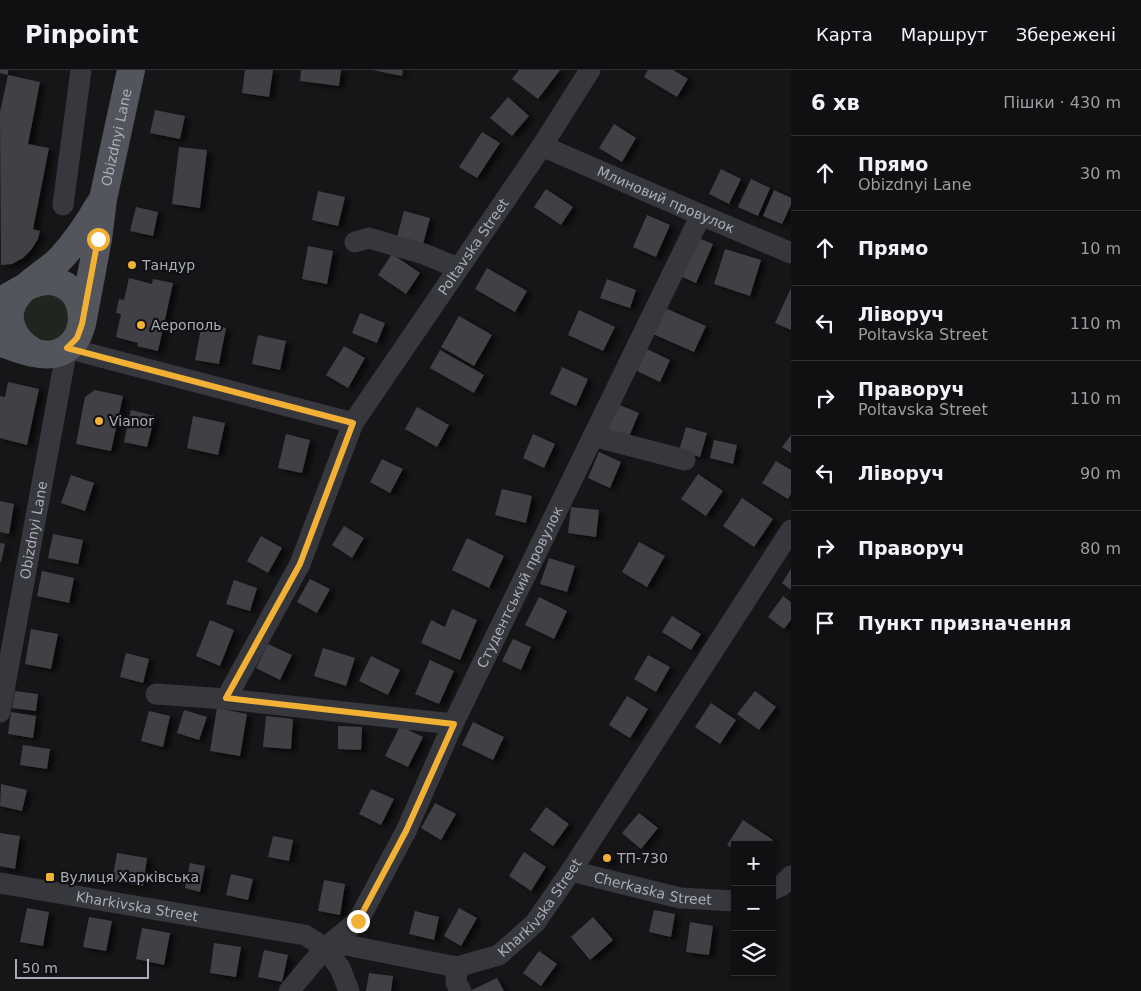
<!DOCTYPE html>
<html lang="uk">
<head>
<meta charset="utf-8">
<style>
  body { margin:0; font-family:"DejaVu Sans",sans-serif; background:#1e1e20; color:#f1f3f6 }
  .controls { position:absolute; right:15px; bottom:15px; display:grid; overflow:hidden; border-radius:0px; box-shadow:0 1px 4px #0004 }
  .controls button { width:45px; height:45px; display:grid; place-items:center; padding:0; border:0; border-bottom:1px solid #303032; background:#101012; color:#f1f3f6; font:25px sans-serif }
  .scale { position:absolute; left:15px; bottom:12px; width:134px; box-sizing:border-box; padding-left:5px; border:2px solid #a8adb8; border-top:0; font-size:14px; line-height:18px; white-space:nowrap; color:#a8adb8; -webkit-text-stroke:4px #111113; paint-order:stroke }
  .stop { position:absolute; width:15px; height:15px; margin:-11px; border:4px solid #f2b134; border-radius:50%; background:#fff }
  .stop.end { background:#f2b134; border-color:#fff; box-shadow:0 1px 5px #0008 }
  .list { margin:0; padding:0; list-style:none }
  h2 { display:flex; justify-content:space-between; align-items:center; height:65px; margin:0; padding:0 20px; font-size:21px }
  h2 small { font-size:16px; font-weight:400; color:#9c9d9f }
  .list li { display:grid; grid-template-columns:32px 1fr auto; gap:15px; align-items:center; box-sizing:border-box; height:75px; padding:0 20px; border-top:1px solid #303032 }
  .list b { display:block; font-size:19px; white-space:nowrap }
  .list p { margin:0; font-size:16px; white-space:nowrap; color:#9c9d9f }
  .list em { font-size:16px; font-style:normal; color:#9c9d9f }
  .icon { flex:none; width:28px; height:28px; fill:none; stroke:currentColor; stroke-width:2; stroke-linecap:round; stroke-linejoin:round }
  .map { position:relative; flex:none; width:791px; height:921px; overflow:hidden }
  header { display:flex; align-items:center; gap:30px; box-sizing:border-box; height:70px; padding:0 25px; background:#101012; border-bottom:1px solid #303032 }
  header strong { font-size:24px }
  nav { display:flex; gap:28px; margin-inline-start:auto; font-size:18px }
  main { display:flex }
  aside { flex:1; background:#101012 }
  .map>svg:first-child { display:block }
</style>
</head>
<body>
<header>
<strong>Pinpoint</strong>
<nav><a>Карта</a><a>Маршрут</a><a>Збережені</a></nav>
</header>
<main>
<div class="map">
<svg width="791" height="921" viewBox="0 0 791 921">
  <defs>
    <filter id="shadow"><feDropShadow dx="5.5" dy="3" stdDeviation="2.5" flood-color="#0009"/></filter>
  </defs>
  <rect width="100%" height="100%" fill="#161618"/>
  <path fill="#1e261f" d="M24 247a23 23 0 1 1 46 0a23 23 0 1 1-46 0Z"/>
  <path fill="#404145" filter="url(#shadow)" d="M 0,0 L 8,0 L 8,5 L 0,3 Z
    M 245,0 L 273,0 L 269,27 L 242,23 Z
    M 301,0 L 341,0 L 339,16 L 300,11 Z
    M 372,0 L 403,0 L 402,6 Z
    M 519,0 L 560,0 L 538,29 L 512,9 Z
    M 648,0 L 673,0 L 688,9 L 677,27 L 644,7 Z
    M 8,5 L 40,12 L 28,74 L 49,78 L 33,159 L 40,161 L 38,169 L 31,180 L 23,188 L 12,194 L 1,195 L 0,42 Z
    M 508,27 L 529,46 L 512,66 L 490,48 Z
    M 155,40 L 185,46 L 180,69 L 150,63 Z
    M 614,54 L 636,68 L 622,92 L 599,78 Z
    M 482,62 L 500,73 L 477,108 L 459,97 Z
    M 179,77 L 207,80 L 200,138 L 172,134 Z
    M 721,99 L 741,109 L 729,134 L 709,124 Z
    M 751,109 L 770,118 L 758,146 L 738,137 Z
    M 546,119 L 573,137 L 561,155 L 534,137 Z
    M 774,120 L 791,128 L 791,135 L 782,154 L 763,146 Z
    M 318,121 L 345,127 L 338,156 L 312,150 Z
    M 136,137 L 158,142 L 153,166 L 130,161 Z
    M 404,141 L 430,148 L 423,174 L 397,167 Z
    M 647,145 L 670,155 L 656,187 L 633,177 Z
    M 696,167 L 713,174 L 696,213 L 680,206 Z
    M 308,176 L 333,181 L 327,214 L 302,209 Z
    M 725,179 L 761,190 L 750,226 L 714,214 Z
    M 392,184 L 420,203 L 406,224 L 378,205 Z
    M 487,198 L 527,221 L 515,242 L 475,219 Z
    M 129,208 L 152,214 L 153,209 L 173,213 L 158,281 L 137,276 L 138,273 L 116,267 L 121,244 L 116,243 L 119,229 L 124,230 Z
    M 607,209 L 636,220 L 630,238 L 600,228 Z
    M 791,218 L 791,260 L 775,253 Z
    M 665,238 L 706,256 L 694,282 L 653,264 Z
    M 579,240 L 615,257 L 603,281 L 568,265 Z
    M 360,243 L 385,253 L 377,273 L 352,263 Z
    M 459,246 L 492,265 L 474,296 L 441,277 Z
    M 202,253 L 226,258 L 219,294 L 195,290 Z
    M 258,265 L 286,271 L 280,300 L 252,294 Z
    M 344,276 L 365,288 L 348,318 L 326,305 Z
    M 647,279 L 670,290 L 660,312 L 637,301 Z
    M 440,280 L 484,305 L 474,323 L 430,298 Z
    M 562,297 L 588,309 L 576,336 L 550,324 Z
    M 8,312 L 39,319 L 27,375 L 0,368 L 0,326 L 5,327 Z
    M 95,320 L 123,326 L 111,381 L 76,374 L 85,327 Z
    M 617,334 L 639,343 L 628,369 L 606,359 Z
    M 417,337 L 449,355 L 437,377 L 405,359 Z
    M 131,340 L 155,346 L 147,377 L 124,372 Z
    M 193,346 L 225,353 L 218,385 L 187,378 Z
    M 686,357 L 707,363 L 700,387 L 679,381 Z
    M 286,364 L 310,370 L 302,403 L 278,398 Z
    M 533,364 L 555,374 L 544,398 L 523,388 Z
    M 791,365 L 791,383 L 782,377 Z
    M 714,370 L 737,375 L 733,394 L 710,388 Z
    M 599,382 L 621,392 L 610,418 L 588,408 Z
    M 382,389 L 403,399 L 390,423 L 370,412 Z
    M 776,391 L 791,400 L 791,424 L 788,429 L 762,413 Z
    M 698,404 L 723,421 L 706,446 L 681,429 Z
    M 71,405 L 94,413 L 85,441 L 61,433 Z
    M 502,419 L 532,426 L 526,453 L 495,445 Z
    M 742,428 L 773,449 L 754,477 L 723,456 Z
    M 0,431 L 14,434 L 9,464 L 0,462 Z
    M 571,437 L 599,440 L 596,467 L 568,463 Z
    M 344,456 L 364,468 L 352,488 L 332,475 Z
    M 53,464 L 83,470 L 78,494 L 48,488 Z
    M 261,466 L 282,478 L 268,503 L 247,491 Z
    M 467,468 L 504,486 L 489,518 L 452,500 Z
    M 639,472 L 665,486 L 647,517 L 622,502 Z
    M 0,473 L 5,474 L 1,492 L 0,492 Z
    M 549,488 L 575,496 L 567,522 L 540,514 Z
    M 791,499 L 791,520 L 782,513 Z
    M 42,501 L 74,508 L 69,533 L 37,526 Z
    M 310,509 L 330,519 L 317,543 L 297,532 Z
    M 234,510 L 257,518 L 250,541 L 226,534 Z
    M 783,526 L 791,532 L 791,550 L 784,559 L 768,547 Z
    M 539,527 L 567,541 L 554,569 L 525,555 Z
    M 452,539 L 477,550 L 460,590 L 421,573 L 431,550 L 445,557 Z
    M 672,546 L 701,564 L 691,580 L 662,562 Z
    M 210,550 L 234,560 L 220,596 L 196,586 Z
    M 31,559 L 58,564 L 51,599 L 25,594 Z
    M 513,569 L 531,577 L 521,600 L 502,591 Z
    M 268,574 L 292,585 L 280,610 L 256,598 Z
    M 323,578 L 355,588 L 346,616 L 314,606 Z
    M 126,583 L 149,589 L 143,613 L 120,607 Z
    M 648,585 L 670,597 L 656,622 L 634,609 Z
    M 371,586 L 400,600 L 388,625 L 359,611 Z
    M 430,590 L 454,601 L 439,634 L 415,624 Z
    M 15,621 L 38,624 L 36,641 L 12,638 Z
    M 755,621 L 776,637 L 759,660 L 737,644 Z
    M 627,626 L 648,639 L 630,668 L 609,655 Z
    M 711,633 L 736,650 L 720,674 L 695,657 Z
    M 217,638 L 247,644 L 240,686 L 210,681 Z
    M 184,640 L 207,647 L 199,670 L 177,663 Z
    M 149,641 L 170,646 L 163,677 L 141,671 Z
    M 11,642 L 36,646 L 33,668 L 8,664 Z
    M 266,646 L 293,649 L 291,679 L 263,677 Z
    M 473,652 L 504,667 L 493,690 L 462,675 Z
    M 338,656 L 362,657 L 361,680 L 338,679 Z
    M 400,656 L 423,667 L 408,697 L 385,686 Z
    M 23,675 L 50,679 L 47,699 L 20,695 Z
    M 1,714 L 27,720 L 22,741 L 0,736 Z
    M 371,719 L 394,729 L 381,755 L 359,744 Z
    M 435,733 L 456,744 L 441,770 L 421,758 Z
    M 546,737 L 569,754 L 553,776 L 530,760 Z
    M 639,743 L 658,758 L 641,779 L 622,763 Z
    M 743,750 L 773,770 L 770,775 L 735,775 L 735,780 L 727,775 Z
    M 0,763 L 20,766 L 15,799 L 0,796 Z
    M 273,766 L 293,770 L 289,791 L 268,787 Z
    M 524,782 L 546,797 L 531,821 L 509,806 Z
    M 117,783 L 147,788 L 143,816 L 112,811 Z
    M 605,783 L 613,788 L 609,794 L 601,789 Z
    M 190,793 L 205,796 L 200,822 L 185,818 Z
    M 231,804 L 253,809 L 248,830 L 226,825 Z
    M 324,810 L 345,814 L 340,845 L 318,841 Z
    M 27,838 L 49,842 L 43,876 L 20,872 Z
    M 459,838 L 477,848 L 461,876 L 444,866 Z
    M 654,840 L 675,844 L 671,867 L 649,862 Z
    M 415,841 L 439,847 L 434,870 L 409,864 Z
    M 89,847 L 112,851 L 106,881 L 83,877 Z
    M 593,847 L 613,870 L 590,890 L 571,867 Z
    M 690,852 L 713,856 L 709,885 L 686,882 Z
    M 142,858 L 170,863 L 164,895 L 136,889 Z
    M 214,873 L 241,877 L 236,907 L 210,903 Z
    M 264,880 L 288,885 L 282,912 L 258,907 Z
    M 539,881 L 557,894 L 541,916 L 523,903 Z
    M 369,903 L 393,906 L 391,921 L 366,921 Z
    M 497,908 L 504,921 L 470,921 Z"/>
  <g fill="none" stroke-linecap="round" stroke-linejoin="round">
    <g stroke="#37383d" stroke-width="21">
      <path id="s1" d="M 542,76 L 701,145 L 791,183"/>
      <path d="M 63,135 L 81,0"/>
      <path d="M 355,172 L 369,168 L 424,184 L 458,198"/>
      <path d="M 593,366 L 685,390"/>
      <path d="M 156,624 L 226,629 L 453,654"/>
      <path id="s2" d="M 226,629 L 300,494 L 353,353 L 542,76 L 590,0"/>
      <path id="s3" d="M 0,642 L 67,278 L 353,353"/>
      <path id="s4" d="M 571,801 L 680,828 L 735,831"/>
      <path id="s5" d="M 0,813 L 305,865 L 325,878 L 346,875 L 457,897 L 499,885 L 535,853 L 571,801 L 791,460"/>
      <path d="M 772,820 L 781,816 L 791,806"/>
      <path d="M 325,878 L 340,898 L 349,921"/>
      <path d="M 457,897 L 456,913 L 461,921"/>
      <path id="s6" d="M 289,921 L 325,878 L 358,851 L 406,761 L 453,654 L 701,145"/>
    </g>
    <g stroke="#53555c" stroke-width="28">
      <path d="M 0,231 C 15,224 32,210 50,211 C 91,214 93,277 53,284 C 36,287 16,277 0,273"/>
      <path id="s7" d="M 82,254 L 98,169 L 103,129 L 131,0"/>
      <path d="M 36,283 C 23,276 15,269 11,255 C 2,222 43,208 61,188 C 76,172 88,154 99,135"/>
    </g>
  </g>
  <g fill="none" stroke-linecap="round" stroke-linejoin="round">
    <path stroke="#f2b134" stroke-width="6" d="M 98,169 L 82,254 L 77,268 L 67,278 L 353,353 L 300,494 L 226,628 L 454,654 L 406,761 L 358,851"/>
  </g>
  <g fill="#f2b134" stroke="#111113" stroke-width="2">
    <circle cx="132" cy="195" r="5"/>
    <circle cx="141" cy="255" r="5"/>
    <circle cx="99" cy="351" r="5"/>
    <circle cx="607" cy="788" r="5"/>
    <rect x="45" y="802" width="10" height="10" rx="2.5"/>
  </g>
  <g text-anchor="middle" stroke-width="4.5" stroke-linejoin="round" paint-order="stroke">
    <g font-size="14" fill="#a8adb8" stroke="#111113">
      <text dy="5" stroke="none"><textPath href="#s7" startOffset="190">Obizdnyi Lane</textPath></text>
      <text dy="5" stroke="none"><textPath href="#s1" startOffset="135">Млиновий провулок</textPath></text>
      <text dy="5" stroke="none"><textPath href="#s2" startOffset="518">Poltavska Street</textPath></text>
      <text dy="5" stroke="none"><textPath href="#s3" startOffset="185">Obizdnyi Lane</textPath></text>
      <text dy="5" stroke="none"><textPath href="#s6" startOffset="470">Студентський провулок</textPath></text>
      <text dy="5" stroke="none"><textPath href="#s4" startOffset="84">Cherkaska Street</textPath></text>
      <text dy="5" stroke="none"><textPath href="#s5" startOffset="574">Kharkivska Street</textPath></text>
      <text dy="5" stroke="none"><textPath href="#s5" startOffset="139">Kharkivska Street</textPath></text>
    </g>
    <g font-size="14" fill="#a8adb8" stroke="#111113" text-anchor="start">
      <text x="142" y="200">Тандур</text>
      <text x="151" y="260">Аерополь</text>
      <text x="109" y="356">Vianor</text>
      <text x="617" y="793">ТП-730</text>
      <text x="60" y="812">Вулиця Харківська</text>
    </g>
  </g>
</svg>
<div class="controls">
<button>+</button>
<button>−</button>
<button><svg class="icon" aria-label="layers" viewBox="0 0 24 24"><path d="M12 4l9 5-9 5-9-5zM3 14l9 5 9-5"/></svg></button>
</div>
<div class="scale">50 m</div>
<div class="stop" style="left:98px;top:169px"></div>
<div class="stop end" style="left:358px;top:851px"></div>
</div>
<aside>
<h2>6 хв<small>Пішки · 430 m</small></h2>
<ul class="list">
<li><svg class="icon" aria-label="ahead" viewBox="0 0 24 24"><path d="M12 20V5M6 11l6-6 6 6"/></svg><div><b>Прямо</b><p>Obizdnyi Lane</p></div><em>30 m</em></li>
<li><svg class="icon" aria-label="ahead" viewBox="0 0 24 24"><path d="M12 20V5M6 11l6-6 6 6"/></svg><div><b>Прямо</b></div><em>10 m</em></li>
<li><svg class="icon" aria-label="left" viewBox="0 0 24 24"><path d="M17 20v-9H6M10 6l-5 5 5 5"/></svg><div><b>Ліворуч</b><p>Poltavska Street</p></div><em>110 m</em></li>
<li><svg class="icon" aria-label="right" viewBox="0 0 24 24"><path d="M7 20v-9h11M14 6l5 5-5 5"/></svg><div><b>Праворуч</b><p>Poltavska Street</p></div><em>110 m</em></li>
<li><svg class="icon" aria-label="left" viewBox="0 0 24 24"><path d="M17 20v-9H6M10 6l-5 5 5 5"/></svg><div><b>Ліворуч</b></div><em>90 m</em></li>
<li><svg class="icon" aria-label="right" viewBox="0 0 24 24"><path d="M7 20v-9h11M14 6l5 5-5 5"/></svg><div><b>Праворуч</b></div><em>80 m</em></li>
<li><svg class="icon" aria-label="arrive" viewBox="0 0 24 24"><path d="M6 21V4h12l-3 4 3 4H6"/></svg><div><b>Пункт призначення</b></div></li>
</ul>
</aside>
</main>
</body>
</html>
